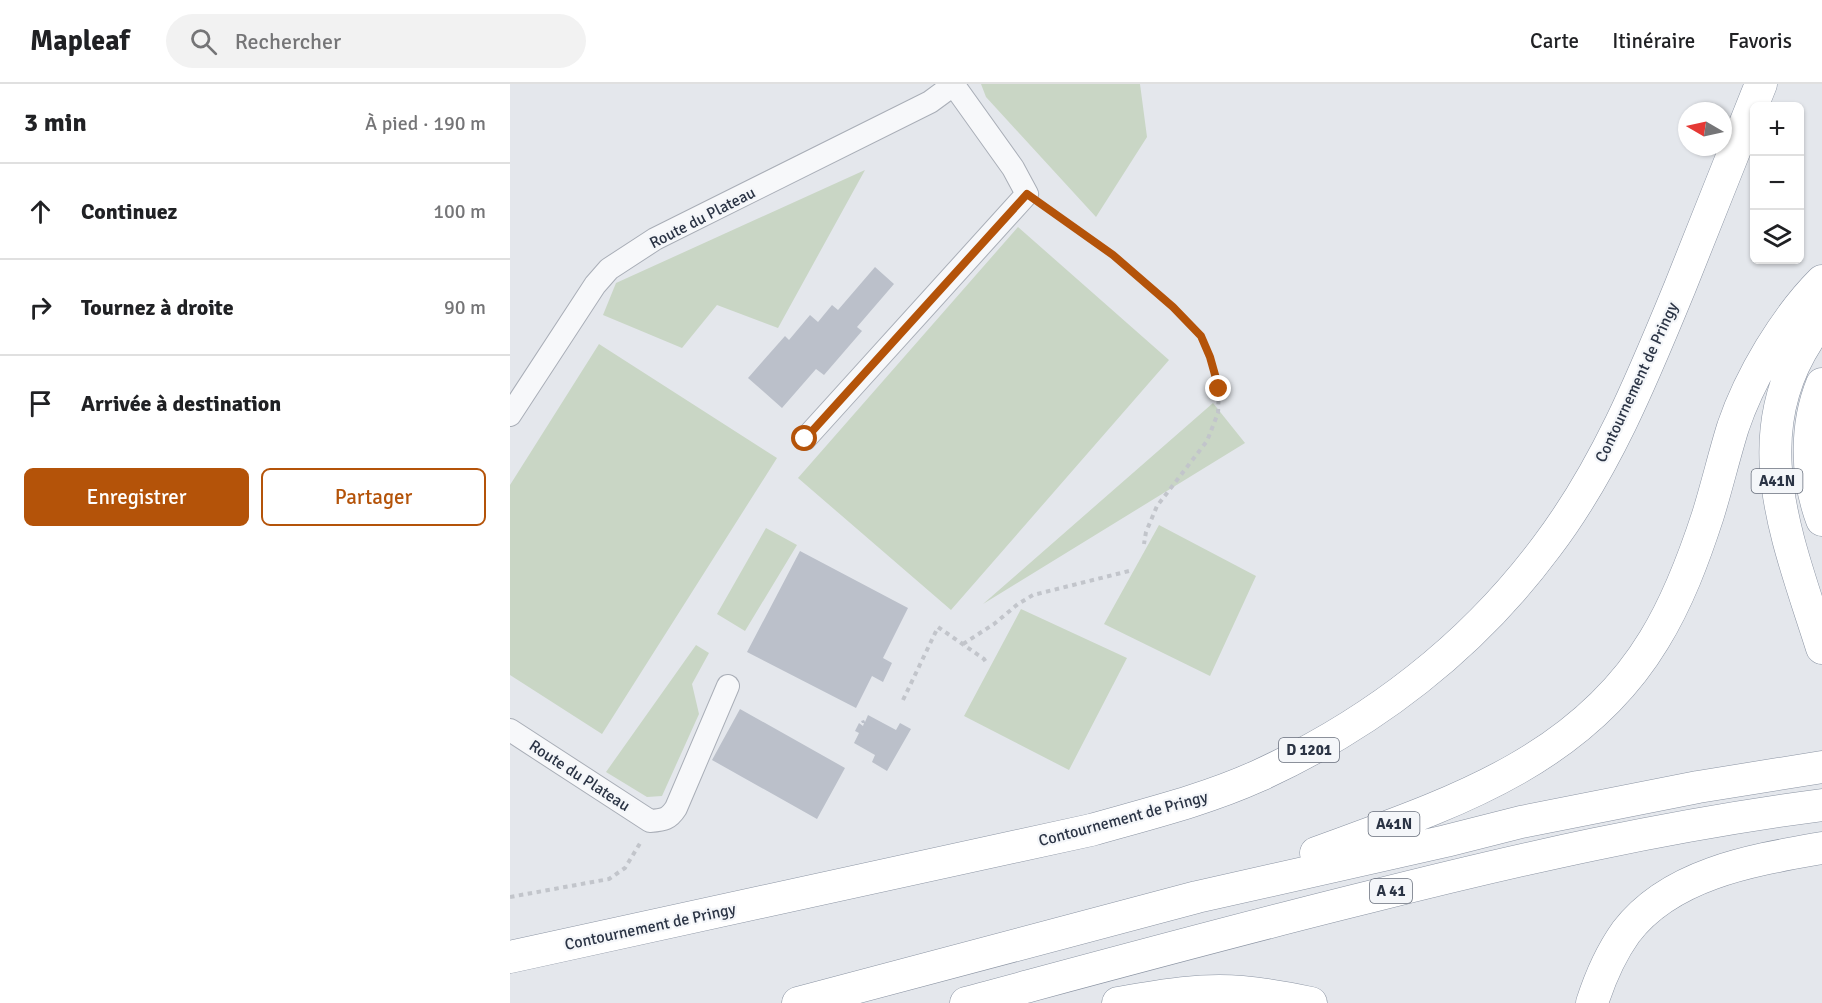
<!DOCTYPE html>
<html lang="fr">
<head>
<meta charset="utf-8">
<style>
  body { margin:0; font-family:Signika,sans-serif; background:#f2f2f2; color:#202124 }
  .controls { position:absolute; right:18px; top:18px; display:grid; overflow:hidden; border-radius:9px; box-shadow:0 2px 4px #0004 }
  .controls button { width:54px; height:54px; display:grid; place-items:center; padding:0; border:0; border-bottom:2px solid #e0e0e0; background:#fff; color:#202124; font:30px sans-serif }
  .compass { position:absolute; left:1168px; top:18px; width:54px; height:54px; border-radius:50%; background:#fff; box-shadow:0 2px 4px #0004; rotate:279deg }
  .stop { position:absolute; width:18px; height:18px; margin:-14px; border:4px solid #b45309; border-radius:50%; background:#fff }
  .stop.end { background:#b45309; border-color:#fff; box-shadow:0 2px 6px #0008 }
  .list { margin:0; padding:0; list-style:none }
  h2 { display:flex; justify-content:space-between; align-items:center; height:78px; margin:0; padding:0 24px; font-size:26px }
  h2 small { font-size:20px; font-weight:400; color:#757577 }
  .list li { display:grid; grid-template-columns:39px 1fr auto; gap:18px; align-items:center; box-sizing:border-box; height:96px; padding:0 24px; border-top:2px solid #e0e0e0 }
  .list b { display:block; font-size:22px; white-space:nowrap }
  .list em { font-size:20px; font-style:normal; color:#757577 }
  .actions { display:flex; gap:12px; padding:18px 24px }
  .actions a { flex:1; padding:14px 0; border:2px solid #b45309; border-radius:9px; text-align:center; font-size:21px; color:#b45309 }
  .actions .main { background:#b45309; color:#fff }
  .icon { flex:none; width:33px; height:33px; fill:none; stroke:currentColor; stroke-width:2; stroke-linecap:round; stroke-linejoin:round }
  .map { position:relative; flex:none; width:1312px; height:919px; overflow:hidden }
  header { display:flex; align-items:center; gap:36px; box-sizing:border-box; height:84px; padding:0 30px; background:#fff; border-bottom:2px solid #e0e0e0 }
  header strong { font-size:28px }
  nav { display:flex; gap:33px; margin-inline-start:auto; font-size:21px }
  .search { width:420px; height:54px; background:#f2f2f2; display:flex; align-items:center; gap:15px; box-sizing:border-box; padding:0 21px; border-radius:33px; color:#757577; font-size:22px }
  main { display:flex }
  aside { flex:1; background:#fff }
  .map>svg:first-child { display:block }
</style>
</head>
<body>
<header>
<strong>Mapleaf</strong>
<div class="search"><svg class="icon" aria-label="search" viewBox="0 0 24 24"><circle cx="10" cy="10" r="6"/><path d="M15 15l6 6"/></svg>Rechercher</div>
<nav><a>Carte</a><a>Itinéraire</a><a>Favoris</a></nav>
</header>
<main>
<aside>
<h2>3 min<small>À pied · 190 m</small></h2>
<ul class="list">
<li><svg class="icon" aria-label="ahead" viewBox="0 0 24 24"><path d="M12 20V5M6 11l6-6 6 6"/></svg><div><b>Continuez</b></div><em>100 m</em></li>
<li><svg class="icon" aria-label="right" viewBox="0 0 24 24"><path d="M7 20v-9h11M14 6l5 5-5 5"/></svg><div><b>Tournez à droite</b></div><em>90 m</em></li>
<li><svg class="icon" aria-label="arrive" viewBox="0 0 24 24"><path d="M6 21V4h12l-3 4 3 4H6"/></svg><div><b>Arrivée à destination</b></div></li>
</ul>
<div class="actions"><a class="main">Enregistrer</a><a>Partager</a></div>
</aside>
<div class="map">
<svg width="1312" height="919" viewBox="0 0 1312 919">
  <rect width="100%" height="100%" fill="#e4e7ec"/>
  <path fill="#c9d6c5" d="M 471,0 L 630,0 L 637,53 L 586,133 L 476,13 Z
    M 355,86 L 268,244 L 207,221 L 172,264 L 93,231 L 106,199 Z
    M 508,143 L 659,276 L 441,526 L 288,394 Z
    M 89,260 L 267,374 L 92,650 L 0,591 L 0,401 Z
    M 703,319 L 735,359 L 473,520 Z
    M 649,441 L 746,492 L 700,592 L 594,540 Z
    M 256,444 L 287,461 L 235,547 L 207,530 Z
    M 511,525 L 617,574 L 559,686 L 454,632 Z
    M 186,561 L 199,569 L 182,600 L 189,630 L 152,712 L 137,713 L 96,688 Z"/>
  <path fill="#bbc0ca" d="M 365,183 L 384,200 L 347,243 L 352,247 L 314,291 L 306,285 L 272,324 L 238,294 L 275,252 L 279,256 L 300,231 L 308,238 L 322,221 L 328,226 Z
    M 290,467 L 398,524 L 373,574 L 382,579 L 373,598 L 362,592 L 346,624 L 237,568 Z
    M 230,625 L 335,684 L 307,735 L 202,676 Z
    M 358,631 L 386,646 L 390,639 L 401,645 L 377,687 L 362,678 L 365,671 L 344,659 L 349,649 L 345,647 L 349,639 L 353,642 L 354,639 L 352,639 L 351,637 L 354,636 L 355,638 Z"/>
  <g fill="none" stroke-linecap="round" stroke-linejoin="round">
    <g stroke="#a9aeb7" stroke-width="24">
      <path id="minor" d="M 0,331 L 85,201 L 99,185 L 145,155 L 420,18 L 435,7 L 440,0
        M 295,355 L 517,110 L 503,84 L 443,0
        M 0,646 L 140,737 C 154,736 159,735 166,724 L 218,602"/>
    </g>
    <g stroke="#8b94a3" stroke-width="33">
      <path id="highway" d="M 1312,236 C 1228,342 1276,450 1312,564
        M 1312,300 C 1295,342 1296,393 1312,436
        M 806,769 C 934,722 1069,680 1144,556 C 1168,517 1184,474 1198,431 C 1207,402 1214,372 1223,343 C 1240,293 1275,234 1312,197
        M 0,873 L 581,746 C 637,730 695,716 748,692 C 862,640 962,563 1037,462 C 1096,384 1133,293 1170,203 C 1197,135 1224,68 1251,0
        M 288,919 L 687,813 L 936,757 L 1011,738 L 1188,703 L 1312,683
        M 456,919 C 590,883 725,846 859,813 C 1009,775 1159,741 1312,721
        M 608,919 C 648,912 691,904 732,908 C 755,910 778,914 801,919
        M 1082,919 C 1090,894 1101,869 1116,848 C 1161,789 1244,776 1312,764"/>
    </g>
    <path stroke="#c2c5cb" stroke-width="4" stroke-dasharray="4.5 4.5" stroke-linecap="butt" d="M 535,123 L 603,171 L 663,223 L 691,252 L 700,273 L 709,305 L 708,329 L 697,357 L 647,422 L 636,448 L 634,460
      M 453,560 L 484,540 L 508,520 L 523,511 L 619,487
      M 393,616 L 428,543 L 474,575 L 477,580
      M 0,813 L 99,795 L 115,784 L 132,756"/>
    <use href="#minor" stroke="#f7f8fa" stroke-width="22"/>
    <use href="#highway" stroke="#fff" stroke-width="32"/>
  </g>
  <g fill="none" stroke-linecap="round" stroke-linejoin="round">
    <path stroke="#b45309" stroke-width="8" d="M 295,355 L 517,110 L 603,171 L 663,223 L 691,252 L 700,273 L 709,305"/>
  </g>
  <g text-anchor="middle" stroke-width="4.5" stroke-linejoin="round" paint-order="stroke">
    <g fill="#f4f6f9" stroke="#676e7b" stroke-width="1.5">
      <rect x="1241.5" y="385" width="51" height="24" rx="4.5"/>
      <rect x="769" y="654" width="60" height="24" rx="4.5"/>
      <rect x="858.5" y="728" width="51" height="24" rx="4.5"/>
      <rect x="860" y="795" width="42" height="24" rx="4.5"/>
    </g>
    <g font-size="15" font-weight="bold" fill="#2b3445">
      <text x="1267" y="402">A41N</text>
      <text x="799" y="671">D 1201</text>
      <text x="884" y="745">A41N</text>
      <text x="881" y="812">A 41</text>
    </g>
    <g font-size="16" fill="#2b3445" stroke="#f4f6f9">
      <text transform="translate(192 133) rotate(-27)" y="6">Route du Plateau</text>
      <text transform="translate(1126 298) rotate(-65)" y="6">Contournement de Pringy</text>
      <text transform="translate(70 691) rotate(33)" y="6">Route du Plateau</text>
      <text transform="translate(613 734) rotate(-15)" y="6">Contournement de Pringy</text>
      <text transform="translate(140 842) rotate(-12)" y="6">Contournement de Pringy</text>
    </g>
  </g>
</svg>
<div class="controls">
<button>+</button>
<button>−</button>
<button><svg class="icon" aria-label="layers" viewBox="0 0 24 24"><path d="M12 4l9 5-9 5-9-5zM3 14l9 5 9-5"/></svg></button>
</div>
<svg class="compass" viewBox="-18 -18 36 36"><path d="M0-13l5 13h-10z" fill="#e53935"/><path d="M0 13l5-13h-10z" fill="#757577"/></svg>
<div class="stop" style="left:295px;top:355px"></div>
<div class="stop end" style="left:709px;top:305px"></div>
</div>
</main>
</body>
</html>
